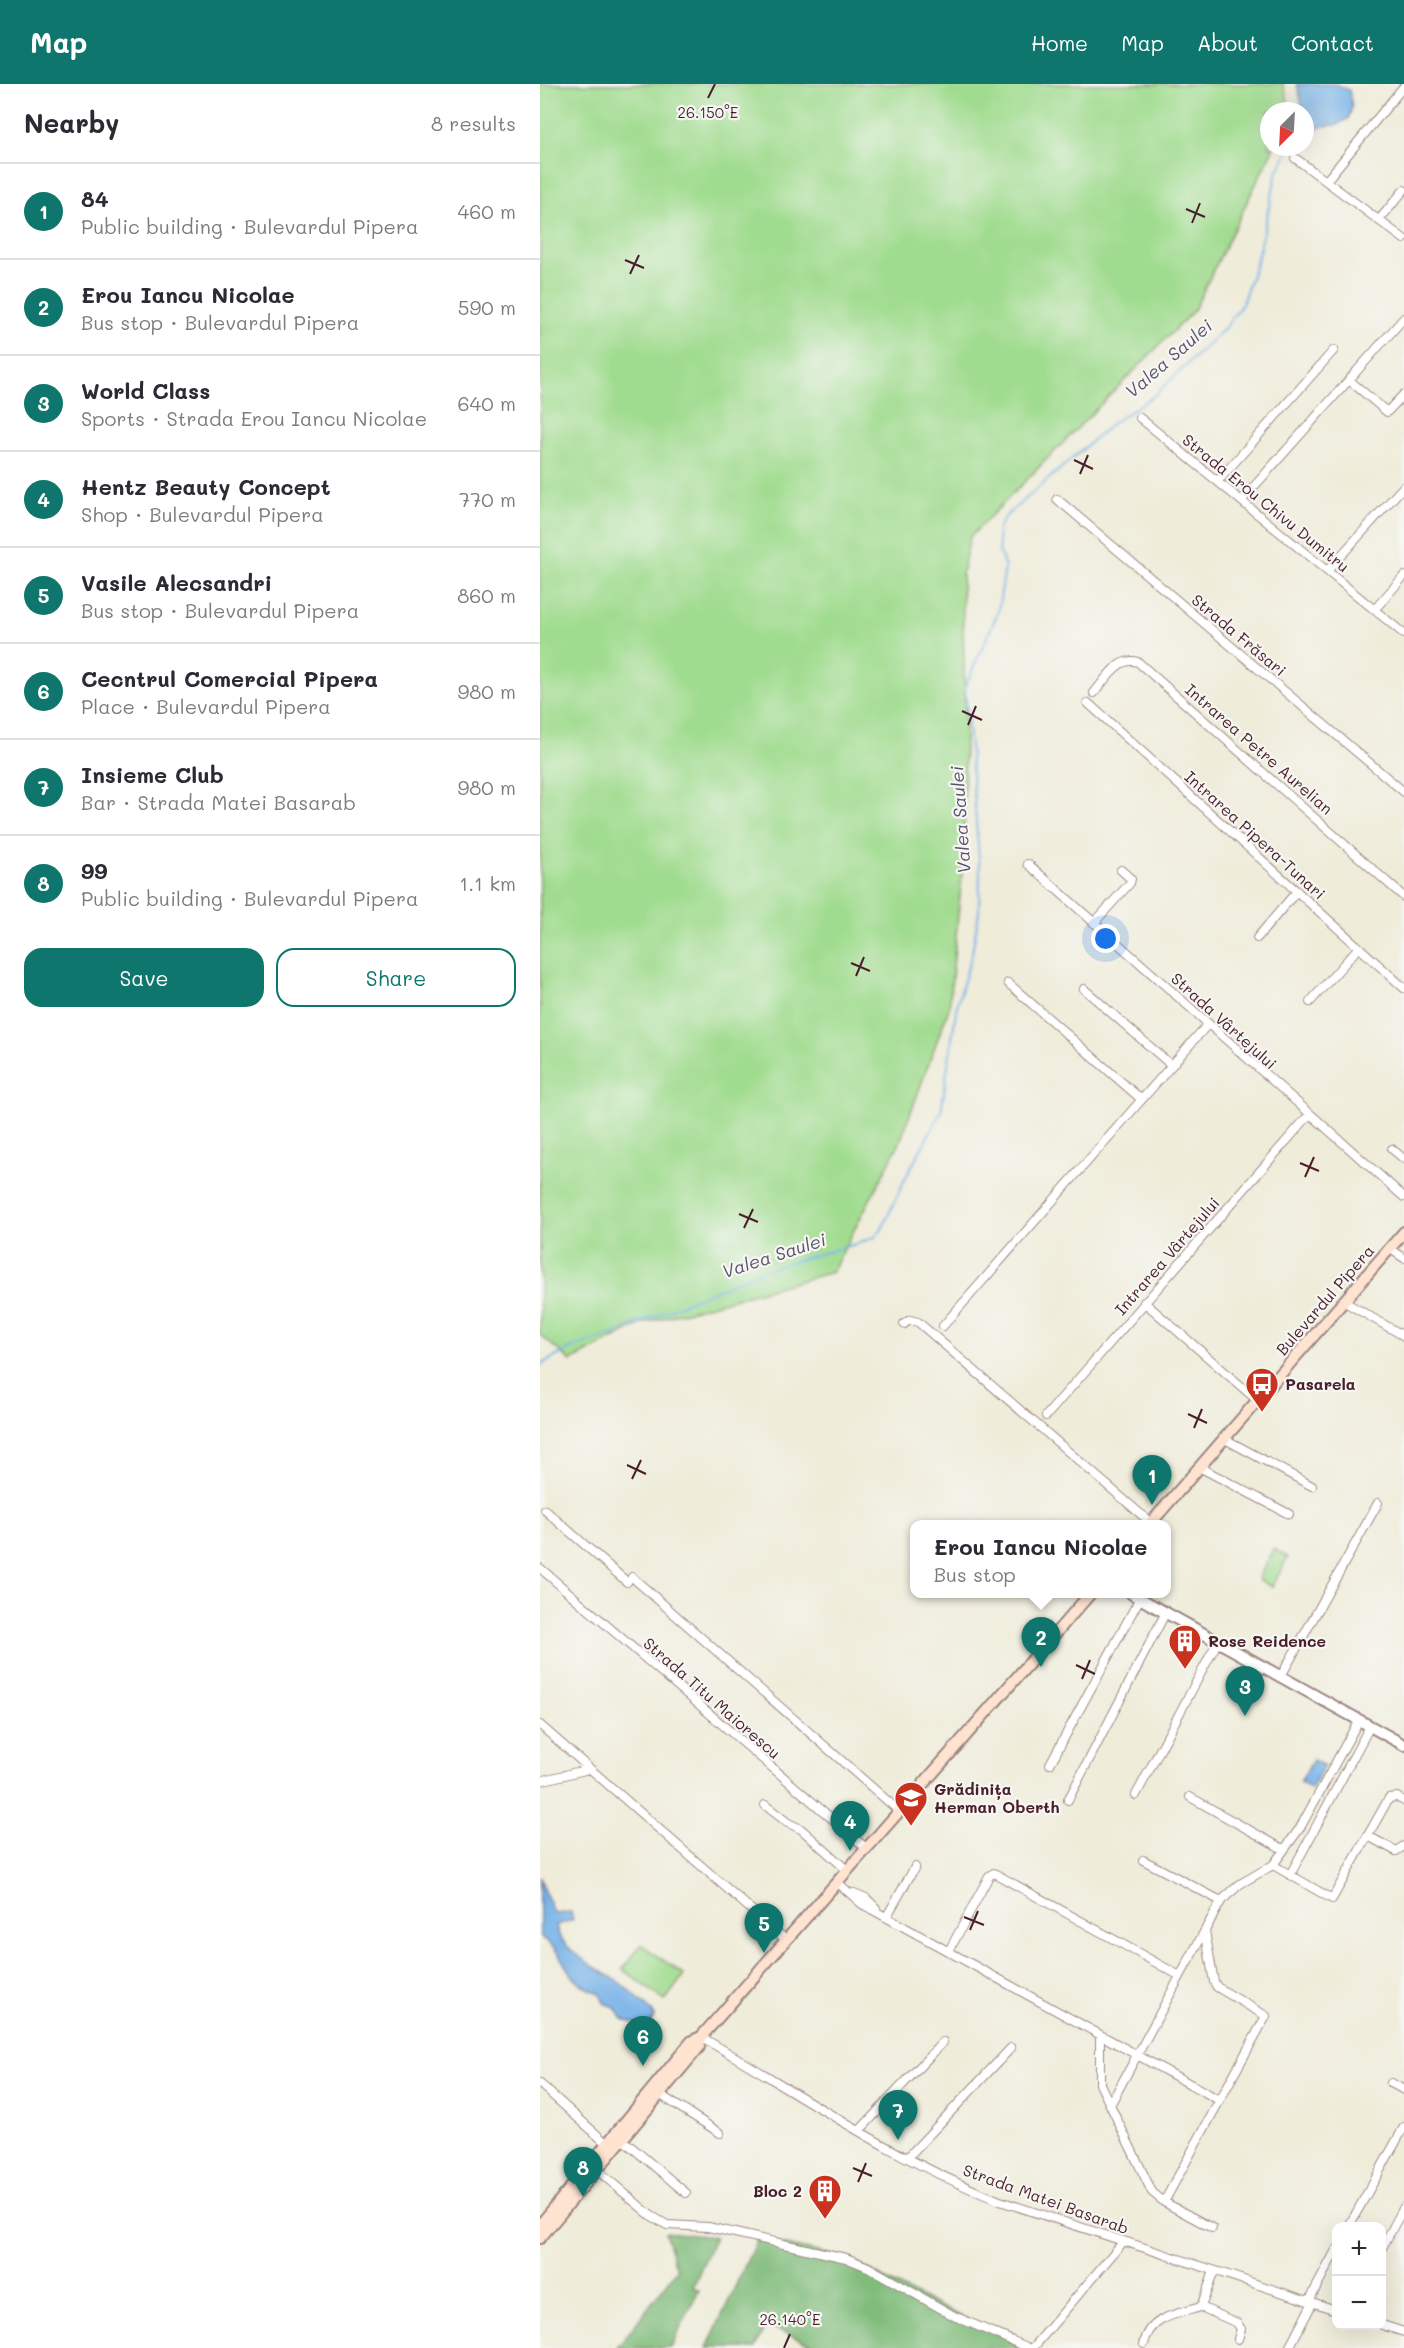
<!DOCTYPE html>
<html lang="en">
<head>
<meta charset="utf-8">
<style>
  body { margin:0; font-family:Mali,sans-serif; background:#f2f2f3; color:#2b2b33 }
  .controls { position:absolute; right:18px; bottom:18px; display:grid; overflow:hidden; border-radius:12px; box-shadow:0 6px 24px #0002 }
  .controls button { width:54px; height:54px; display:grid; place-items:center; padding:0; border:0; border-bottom:2px solid #e1e1e2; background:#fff; color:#2b2b33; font:30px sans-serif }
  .compass { position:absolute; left:720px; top:18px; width:54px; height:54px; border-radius:50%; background:#fff; box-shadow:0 6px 24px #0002; rotate:204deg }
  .you { position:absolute; left:566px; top:855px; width:21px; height:21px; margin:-15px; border:4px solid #fff; border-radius:50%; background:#1a73e8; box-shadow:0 0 0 9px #1a73e833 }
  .badge { display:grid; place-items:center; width:39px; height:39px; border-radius:50%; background:#0f766e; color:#fff; font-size:20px; font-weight:700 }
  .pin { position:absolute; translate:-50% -50px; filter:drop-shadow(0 2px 3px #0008) }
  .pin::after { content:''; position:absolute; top:32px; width:21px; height:18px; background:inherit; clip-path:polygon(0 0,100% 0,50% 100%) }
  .popup { position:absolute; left:370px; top:1436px; width:261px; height:78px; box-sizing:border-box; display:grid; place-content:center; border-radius:12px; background:#fff; filter:drop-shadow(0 2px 4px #0005); font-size:20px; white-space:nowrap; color:#7c7c81 }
  .popup b { font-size:22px; color:#2b2b33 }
  .popup::after { content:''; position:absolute; left:50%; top:100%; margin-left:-12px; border:12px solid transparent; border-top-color:#fff }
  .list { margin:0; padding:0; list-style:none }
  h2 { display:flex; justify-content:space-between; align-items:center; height:78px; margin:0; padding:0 24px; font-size:26px }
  h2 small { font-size:20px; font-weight:400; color:#7c7c81 }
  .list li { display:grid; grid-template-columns:39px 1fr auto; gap:18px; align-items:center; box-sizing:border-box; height:96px; padding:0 24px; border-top:2px solid #e1e1e2 }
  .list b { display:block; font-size:22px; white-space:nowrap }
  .list p { margin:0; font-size:20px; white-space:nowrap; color:#7c7c81 }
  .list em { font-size:20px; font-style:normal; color:#7c7c81 }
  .actions { display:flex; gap:12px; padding:18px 24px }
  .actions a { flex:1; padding:14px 0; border:2px solid #0f766e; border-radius:18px; text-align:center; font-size:21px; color:#0f766e }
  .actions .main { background:#0f766e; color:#fff }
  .map { position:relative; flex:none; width:864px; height:2264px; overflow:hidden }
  header { display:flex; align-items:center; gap:36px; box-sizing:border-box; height:84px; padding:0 30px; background:#0f766e; color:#fff }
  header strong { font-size:28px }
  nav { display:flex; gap:33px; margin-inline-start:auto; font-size:21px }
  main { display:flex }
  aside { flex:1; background:#fff }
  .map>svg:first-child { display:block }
</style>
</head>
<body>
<header>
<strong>Map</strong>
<nav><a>Home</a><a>Map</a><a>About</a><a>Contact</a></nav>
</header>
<main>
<aside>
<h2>Nearby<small>8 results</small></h2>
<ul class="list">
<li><span class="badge">1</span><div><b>84</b><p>Public building · Bulevardul Pipera</p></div><em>460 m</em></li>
<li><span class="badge">2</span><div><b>Erou Iancu Nicolae</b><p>Bus stop · Bulevardul Pipera</p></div><em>590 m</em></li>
<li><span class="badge">3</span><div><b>World Class</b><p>Sports · Strada Erou Iancu Nicolae</p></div><em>640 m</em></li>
<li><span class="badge">4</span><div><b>Hentz Beauty Concept</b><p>Shop · Bulevardul Pipera</p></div><em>770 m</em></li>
<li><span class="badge">5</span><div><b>Vasile Alecsandri</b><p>Bus stop · Bulevardul Pipera</p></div><em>860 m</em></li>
<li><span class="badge">6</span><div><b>Cecntrul Comercial Pipera</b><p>Place · Bulevardul Pipera</p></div><em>980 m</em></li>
<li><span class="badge">7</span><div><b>Insieme Club</b><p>Bar · Strada Matei Basarab</p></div><em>980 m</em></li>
<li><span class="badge">8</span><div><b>99</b><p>Public building · Bulevardul Pipera</p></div><em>1.1 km</em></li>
</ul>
<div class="actions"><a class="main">Save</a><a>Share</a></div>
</aside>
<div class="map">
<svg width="864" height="2264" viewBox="0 0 864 2264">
  <rect width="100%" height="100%" fill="#f6f6f2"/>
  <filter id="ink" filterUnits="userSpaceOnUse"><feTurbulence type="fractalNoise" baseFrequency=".0167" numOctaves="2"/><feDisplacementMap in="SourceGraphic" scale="12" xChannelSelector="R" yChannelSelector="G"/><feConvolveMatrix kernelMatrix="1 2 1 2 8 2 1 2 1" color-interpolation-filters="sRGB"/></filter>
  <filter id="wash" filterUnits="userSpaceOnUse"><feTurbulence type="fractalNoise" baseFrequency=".008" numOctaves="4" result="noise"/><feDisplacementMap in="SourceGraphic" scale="24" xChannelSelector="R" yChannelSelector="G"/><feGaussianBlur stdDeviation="1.35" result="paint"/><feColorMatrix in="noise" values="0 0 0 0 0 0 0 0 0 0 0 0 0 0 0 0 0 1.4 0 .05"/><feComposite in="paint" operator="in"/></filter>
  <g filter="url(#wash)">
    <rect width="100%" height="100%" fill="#efecd9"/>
    <path fill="#a0dc8f" stroke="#757e5d" stroke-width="1.5" d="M 0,0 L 743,0 L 751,27 L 729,27 L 729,63 L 734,63 L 654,226 L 430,453 L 422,489 L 425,629 L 424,769 L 409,924 L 360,1058 L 292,1188 L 101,1240 L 31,1277 L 0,1251 Z
      M 734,1465 L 748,1473 L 732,1503 L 718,1495 Z
      M 101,1860 L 144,1891 L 125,1917 L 83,1885 Z"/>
    <path fill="#80bc7a" stroke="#656e52" stroke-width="1.5" d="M 125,2148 L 175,2153 L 153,2203 L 159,2206 L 131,2264 L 77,2264 L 137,2186 Z
      M 217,2155 L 306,2174 L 361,2204 L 489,2264 L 267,2264 L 269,2259 L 226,2241 L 216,2264 L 167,2264 Z"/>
    <path fill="#77b2e8" stroke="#60688a" stroke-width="1.5" d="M 757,0 L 796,0 L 809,6 L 812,23 L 808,35 L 796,41 L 782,42 L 765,53 L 765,27 L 763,27 Z
      M 773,1676 L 784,1682 L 771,1705 L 760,1698 Z
      M 0,1793 L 12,1826 L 17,1830 L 31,1828 L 33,1836 L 16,1841 C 20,1868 61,1885 80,1899 C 91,1907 101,1918 112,1927 L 115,1932 L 107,1944 L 83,1935 L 74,1923 L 64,1919 L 60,1909 C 18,1895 32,1872 0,1853 Z"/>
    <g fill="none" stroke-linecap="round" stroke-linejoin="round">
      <path stroke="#77b2e8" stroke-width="2" d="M 0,1281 L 34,1263 L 68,1252 L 223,1186 L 319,1159 L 335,1153 L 342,1145 L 365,1095 L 401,1028 L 417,921 L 432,869 L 439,828 L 440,786 L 425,603 L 458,528 L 465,483 L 459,467 L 458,445 L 466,432 L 574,338 L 615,311 L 686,243 L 702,220 L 717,176 L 737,88 L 751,63"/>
    </g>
  </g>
  <g filter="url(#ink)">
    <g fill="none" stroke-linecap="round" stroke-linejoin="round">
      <g stroke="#9c8682" stroke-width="10">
        <path id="minor" d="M 755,74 L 864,155
          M 786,97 L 864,2
          M 839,136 L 864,106
          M 809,296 L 847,328 L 864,310
          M 600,334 L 864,550
          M 678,397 L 794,266
          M 517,415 L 864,708
          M 702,416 L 864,234
          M 788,486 L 864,402
          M 835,525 L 864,492
          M 554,609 C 566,595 578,572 598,578 L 864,813
          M 548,619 L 864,904
          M 488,780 L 864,1113
          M 554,839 L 590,799 L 591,795 L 581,786
          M 717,854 L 757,807
          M 468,899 L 601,1015
          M 544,905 L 631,981
          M 770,918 L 819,863
          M 852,1065 L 864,1075
          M 849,1164 L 864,1174
          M 803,1217 L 864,1252
          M 604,1218 L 717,1316
          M 364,1240 L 370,1236 L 378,1238 L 611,1439
          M 403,1242 L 668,940
          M 506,1332 L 769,1031
          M 683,1354 L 772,1402
          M 659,1383 L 749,1430
          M 5,1426 L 87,1498
          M 0,1484 L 326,1764
          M 92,1493 L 359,1727
          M 741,1592 L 838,1419
          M 0,1641 L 246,1856
          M 510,1680 L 600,1514
          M 0,1697 L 49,1685
          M 596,1711 L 678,1557
          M 650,1713 L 743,1765
          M 528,1716 L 626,1528
          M 225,1721 L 248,1739 L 261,1745 L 307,1786
          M 828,1752 L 856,1767 L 864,1762
          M 603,1776 L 681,1817
          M 733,1781 L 792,1815 L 849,1714 L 857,1713 L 864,1717
          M 750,1791 L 830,1642
          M 297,1798 L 322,1820 L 679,2016
          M 314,1809 L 326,1814 L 336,1824
          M 347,1832 L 375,1783
          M 409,1867 L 449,1792 L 454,1789 L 640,1892
          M 560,1951 L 560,2000 L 612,2108 L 624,2118 L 672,2144
          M 161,1953 C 259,2009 354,2076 460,2117 L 796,2226
          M 851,1999 L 864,2006
          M 0,2000 L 66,2059
          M 119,2010 L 180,2049
          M 570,2021 L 681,1817 L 700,1800 L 733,1781 L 760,1744 L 819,1636
          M 320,2046 L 403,1958
          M 82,2055 L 146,2109
          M 368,2073 L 471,1964
          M 56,2085 L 110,2131 L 127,2141 L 168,2143 L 306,2174 L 328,2183 L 414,2232 L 489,2264
          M 624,2118 L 726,1932 L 677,1903 L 674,1898 L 665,1847
          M 809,2142 L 864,2043
          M 842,2164 L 864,2123
          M 674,2187 L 661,2223 L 697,2239 L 701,2245 L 698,2255
          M 769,2217 L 796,2166
          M 842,2241 L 864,2248
          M 604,2260 C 610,2232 637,2230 661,2223
          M 493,2264 L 583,2158
          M 749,2264 L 773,2218"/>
      </g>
      <g stroke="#9c8682" stroke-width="14">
        <path id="tertiary" d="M 592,1510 L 864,1661"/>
      </g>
      <g stroke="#9c8682" stroke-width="14">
        <path id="secondary" d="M 610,1440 L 864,1148
          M 0,2141 L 152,1957 L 161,1953
          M 0,2154 L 159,1963 L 161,1953 L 550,1510"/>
      </g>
      <use href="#minor" stroke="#fff" stroke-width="8"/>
      <use href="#tertiary" stroke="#fff" stroke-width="10"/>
      <use href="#secondary" stroke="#fee3d1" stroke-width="10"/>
    </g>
  </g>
  <path fill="none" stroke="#4a1f2b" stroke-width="2" d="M 168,14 L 175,0M 646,125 L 665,133M 652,139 L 660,119M 85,176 L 104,184M 90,190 L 99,171M 534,376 L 553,385M 540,390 L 548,371M 422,627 L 442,636M 428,641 L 436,622M 311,879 L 330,887M 316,892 L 324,873M 760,1079 L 779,1087M 765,1093 L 774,1073M 199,1130 L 218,1138M 204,1144 L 213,1125M 648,1330 L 667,1339M 654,1344 L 662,1325M 87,1381 L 106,1390M 92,1395 L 101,1376M 536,1581 L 555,1590M 542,1595 L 550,1576M 424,1833 L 444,1841M 430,1846 L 438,1827M 313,2084 L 332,2092M 318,2098 L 326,2079M 244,2264 L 250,2250"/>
  <defs>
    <g id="bus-pin" transform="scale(1.725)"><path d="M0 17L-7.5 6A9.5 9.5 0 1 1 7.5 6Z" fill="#c8321e" stroke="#f6f6f2"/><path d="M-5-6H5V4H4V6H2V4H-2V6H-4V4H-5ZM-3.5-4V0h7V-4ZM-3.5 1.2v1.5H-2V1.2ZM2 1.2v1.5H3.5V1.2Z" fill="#fff"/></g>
    <g id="building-pin" transform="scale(1.725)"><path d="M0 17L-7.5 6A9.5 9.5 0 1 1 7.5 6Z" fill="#c8321e" stroke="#f6f6f2"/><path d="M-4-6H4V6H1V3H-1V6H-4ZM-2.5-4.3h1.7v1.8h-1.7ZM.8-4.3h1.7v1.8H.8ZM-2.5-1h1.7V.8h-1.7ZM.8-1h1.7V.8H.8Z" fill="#fff"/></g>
    <g id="school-pin" transform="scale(1.725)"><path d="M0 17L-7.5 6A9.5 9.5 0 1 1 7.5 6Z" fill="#c8321e" stroke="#f6f6f2"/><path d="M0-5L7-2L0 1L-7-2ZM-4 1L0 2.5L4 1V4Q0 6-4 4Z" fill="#fff"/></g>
  </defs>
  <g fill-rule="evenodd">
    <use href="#bus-pin" x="722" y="1300"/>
    <use href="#building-pin" x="645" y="1557"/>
    <use href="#school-pin" x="371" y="1714"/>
    <use href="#building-pin" x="285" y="2107"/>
  </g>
  <g text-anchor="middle" stroke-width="4.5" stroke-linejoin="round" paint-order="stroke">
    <g font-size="16" fill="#4a1f2b" stroke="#f6f6f2">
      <text transform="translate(726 419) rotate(39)" y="6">Strada Erou Chivu Dumitru</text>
      <text transform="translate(699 551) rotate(40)" y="6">Strada Frăsari</text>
      <text transform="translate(719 665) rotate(41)" y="6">Intrarea Petre Aurelian</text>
      <text transform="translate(715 751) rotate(42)" y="6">Intrarea Pipera-Tunari</text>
      <text transform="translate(684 937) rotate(42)" y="6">Strada Vârtejului</text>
      <text transform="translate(627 1172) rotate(-49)" y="6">Intrarea Vârtejului</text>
      <text transform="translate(785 1216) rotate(-49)" y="6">Bulevardul Pipera</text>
      <text transform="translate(172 1614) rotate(41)" y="6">Strada Titu Maiorescu</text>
      <text transform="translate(506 2115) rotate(20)" y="6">Strada Matei Basarab</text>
    </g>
    <g font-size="16" font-weight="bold" fill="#4a1f2b" stroke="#f6f6f2" text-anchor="start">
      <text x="745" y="1306">Pasarela</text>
      <text x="668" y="1563">Rose Reidence</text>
      <text x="394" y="1711">Grădinița<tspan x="394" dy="18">Herman Oberth</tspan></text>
      <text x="262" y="2113" text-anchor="end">Bloc 2</text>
    </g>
    <g font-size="18" font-style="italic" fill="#5a526d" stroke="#f6f6f2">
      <text transform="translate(629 275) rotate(-41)" y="6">Valea Saulei</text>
      <text transform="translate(421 736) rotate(-94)" y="6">Valea Saulei</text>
      <text transform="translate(234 1172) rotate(-18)" y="6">Valea Saulei</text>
    </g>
  </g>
  <g font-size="15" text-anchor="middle" fill="#4a1f2b" stroke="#f6f6f2" stroke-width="4.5" stroke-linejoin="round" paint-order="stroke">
    <text x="168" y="34">26.150°E</text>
    <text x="250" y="2241">26.140°E</text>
  </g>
</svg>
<div class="controls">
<button>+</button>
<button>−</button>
</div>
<svg class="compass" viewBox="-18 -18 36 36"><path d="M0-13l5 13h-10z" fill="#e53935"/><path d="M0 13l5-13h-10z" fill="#7c7c81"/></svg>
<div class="you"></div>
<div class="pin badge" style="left:612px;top:1421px">1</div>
<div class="pin badge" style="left:501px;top:1583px">2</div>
<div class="popup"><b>Erou Iancu Nicolae</b>Bus stop</div>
<div class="pin badge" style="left:705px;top:1632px">3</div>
<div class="pin badge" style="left:310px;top:1767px">4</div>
<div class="pin badge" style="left:224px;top:1869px">5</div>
<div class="pin badge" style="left:103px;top:1982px">6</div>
<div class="pin badge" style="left:358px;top:2056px">7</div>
<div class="pin badge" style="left:43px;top:2113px">8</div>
</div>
</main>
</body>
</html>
